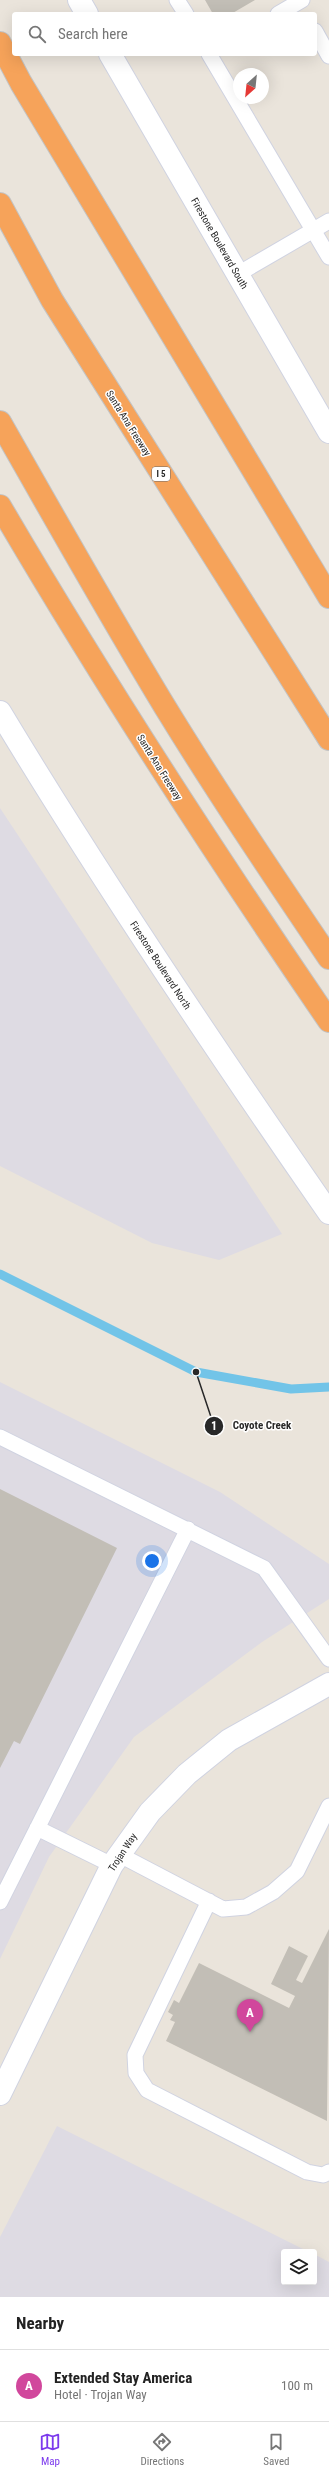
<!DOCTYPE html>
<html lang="en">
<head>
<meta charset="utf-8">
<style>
  body { margin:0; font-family:"Roboto Condensed",sans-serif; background:#f2f2f2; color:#222 }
  .controls { position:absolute; right:12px; bottom:12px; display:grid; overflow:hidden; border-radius:4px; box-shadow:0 4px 16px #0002 }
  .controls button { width:36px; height:36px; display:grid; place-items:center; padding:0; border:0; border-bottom:1px solid #e0e0e0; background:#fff; color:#222; font:20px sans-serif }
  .compass { position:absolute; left:233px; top:68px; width:36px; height:36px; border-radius:50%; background:#fff; box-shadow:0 4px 16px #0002; rotate:207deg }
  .you { position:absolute; left:152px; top:1561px; width:14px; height:14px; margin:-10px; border:3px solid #fff; border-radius:50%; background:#1a73e8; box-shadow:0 0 0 6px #1a73e833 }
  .badge { display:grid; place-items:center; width:26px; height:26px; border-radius:50%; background:#7c3aed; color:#fff; font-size:13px; font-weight:700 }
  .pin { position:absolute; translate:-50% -33px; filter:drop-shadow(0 1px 2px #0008) }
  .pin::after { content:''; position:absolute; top:21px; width:14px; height:12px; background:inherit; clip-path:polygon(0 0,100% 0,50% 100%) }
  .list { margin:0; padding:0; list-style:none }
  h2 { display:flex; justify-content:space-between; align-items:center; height:52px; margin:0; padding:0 16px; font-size:17px }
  h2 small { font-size:13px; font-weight:400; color:#767676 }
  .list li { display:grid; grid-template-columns:26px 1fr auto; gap:12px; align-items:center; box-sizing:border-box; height:72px; padding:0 16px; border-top:1px solid #e0e0e0 }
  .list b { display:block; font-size:15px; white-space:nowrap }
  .list p { margin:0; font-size:13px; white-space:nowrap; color:#767676 }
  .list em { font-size:13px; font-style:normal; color:#767676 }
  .icon { flex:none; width:22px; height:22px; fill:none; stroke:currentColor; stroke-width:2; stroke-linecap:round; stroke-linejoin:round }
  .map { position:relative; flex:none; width:329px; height:2297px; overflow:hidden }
  .search { position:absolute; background:#fff; box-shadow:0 4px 16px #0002; left:12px; right:12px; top:12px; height:44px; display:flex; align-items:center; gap:10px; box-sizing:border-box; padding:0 14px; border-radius:4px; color:#767676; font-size:15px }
  .sheet { height:124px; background:#fff }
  nav { display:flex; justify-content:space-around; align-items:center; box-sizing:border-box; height:56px; border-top:1px solid #e0e0e0; background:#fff; font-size:11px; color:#767676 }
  nav a { display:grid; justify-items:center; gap:2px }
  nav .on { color:#7c3aed }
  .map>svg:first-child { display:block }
</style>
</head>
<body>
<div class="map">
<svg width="329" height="2297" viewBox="0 0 329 2297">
  <rect width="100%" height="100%" fill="#eae4db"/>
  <path fill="#dedbe3" d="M 0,808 L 282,1234 L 219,1260 L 152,1243 L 0,1166 Z
    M 0,1382 L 220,1492 L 329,1564 L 329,1599 L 262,1642 L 134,1737 L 49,1857 L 0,1959 Z
    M 57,2126 L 309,2252 L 284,2252 L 284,2282 L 314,2282 L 314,2254 L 329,2262 L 329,2297 L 0,2297 L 0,2237 Z"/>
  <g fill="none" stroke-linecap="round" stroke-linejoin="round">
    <path stroke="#72c4e8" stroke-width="9" d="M 0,1274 L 196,1372 L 291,1389 L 329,1387"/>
  </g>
  <path fill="#c2beb6" d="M 205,0 L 255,0 L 231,14 L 213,14 Z
    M 0,1489 L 117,1548 L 20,1744 L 14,1741 L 0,1768 Z
    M 329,1929 L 327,2121 L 166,2041 L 175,2022 L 170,2020 L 173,2015 L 168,2012 L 174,2000 L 179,2003 L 199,1963 L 289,2008 L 295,1996 L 271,1984 L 289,1946 L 308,1956 L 296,1980 L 302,1983 Z"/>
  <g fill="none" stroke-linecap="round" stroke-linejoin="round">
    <g stroke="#d0d3e1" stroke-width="17">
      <path id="service" d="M 177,0 L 186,14
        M 278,14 L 302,0
        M 315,31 L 329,56
        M 209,54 L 329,257
        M 238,274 L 329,221
        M 0,1437 L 264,1568 L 329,1659
        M 37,1828 L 112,1865
        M 118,1854 L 223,1909 L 246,1907 L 273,1892 L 297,1871 L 329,1806
        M 209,1901 L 135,2055 L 136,2073 L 147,2090 L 307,2172 L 323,2175 L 329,2172
        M 0,1902 L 188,1529"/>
    </g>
    <g stroke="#d0d3e1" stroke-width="24">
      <path id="tertiary" d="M 79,0 L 87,14
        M 110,54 L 329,432
        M 0,712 C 103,883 215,1049 329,1213
        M 0,2094 L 112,1865 L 150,1812 L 187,1774 L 229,1740 L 329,1684"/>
    </g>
    <g stroke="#c3c3c3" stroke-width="24">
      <path id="motorway" d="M 0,43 L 21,83 L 329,597
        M 0,204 L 52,300 L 329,739
        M 0,422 C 54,517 108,613 165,707 C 217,792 273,875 329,958
        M 0,506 C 103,682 214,853 329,1021"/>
    </g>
    <use href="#service" stroke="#fff" stroke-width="15"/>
    <use href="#tertiary" stroke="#fff" stroke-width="22"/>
    <use href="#motorway" stroke="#f6a35a" stroke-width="22"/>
  </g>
  <g text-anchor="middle" stroke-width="3" stroke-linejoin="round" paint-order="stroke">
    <rect fill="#fff" stroke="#686868" stroke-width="1" x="152" y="467" width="18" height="14" rx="3"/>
    <g font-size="9" font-weight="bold" fill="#282828">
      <text x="161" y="477">I 5</text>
    </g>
    <g font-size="10" fill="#282828" stroke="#fff">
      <text transform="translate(220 243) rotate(60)" y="4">Firestone Boulevard South</text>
      <text transform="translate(129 423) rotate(58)" y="4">Santa Ana Freeway</text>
      <text transform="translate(160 767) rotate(58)" y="4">Santa Ana Freeway</text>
      <text transform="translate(161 965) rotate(57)" y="4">Firestone Boulevard North</text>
      <text transform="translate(122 1852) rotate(-57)" y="4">Trojan Way</text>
    </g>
  </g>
  <path fill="none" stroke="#282828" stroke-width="1.5" d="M196 1372L214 1426"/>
  <g fill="#282828" stroke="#fff" stroke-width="1.5">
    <circle cx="196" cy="1372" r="4"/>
    <circle cx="214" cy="1426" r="10"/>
  </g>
  <g font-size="12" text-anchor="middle" font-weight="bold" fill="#fff">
    <text x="214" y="1430">1</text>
  </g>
  <g font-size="11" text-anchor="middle" font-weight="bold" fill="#282828" stroke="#fff" stroke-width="3" stroke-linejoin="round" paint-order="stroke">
    <text x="262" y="1429">Coyote Creek</text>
  </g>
</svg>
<div class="controls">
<button><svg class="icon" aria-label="layers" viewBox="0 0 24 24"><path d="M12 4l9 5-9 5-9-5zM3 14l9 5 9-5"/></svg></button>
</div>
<svg class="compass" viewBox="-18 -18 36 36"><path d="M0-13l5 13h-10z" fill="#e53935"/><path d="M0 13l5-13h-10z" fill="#767676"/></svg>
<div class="you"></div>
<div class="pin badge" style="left:250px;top:2032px;background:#d1479c">A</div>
<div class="search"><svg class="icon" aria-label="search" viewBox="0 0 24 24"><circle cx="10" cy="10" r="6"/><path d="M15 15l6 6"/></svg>Search here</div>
</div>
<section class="sheet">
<h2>Nearby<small></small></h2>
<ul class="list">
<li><span class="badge" style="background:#d1479c">A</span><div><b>Extended Stay America</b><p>Hotel · Trojan Way</p></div><em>100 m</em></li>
</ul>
</section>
<nav>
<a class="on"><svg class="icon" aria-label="map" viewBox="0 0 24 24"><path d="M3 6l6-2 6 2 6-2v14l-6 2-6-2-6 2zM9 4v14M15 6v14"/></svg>Map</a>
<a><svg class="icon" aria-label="directions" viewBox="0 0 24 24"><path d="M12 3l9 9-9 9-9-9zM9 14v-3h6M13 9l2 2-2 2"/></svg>Directions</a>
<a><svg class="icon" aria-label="saved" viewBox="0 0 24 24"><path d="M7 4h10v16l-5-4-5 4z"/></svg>Saved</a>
</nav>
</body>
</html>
